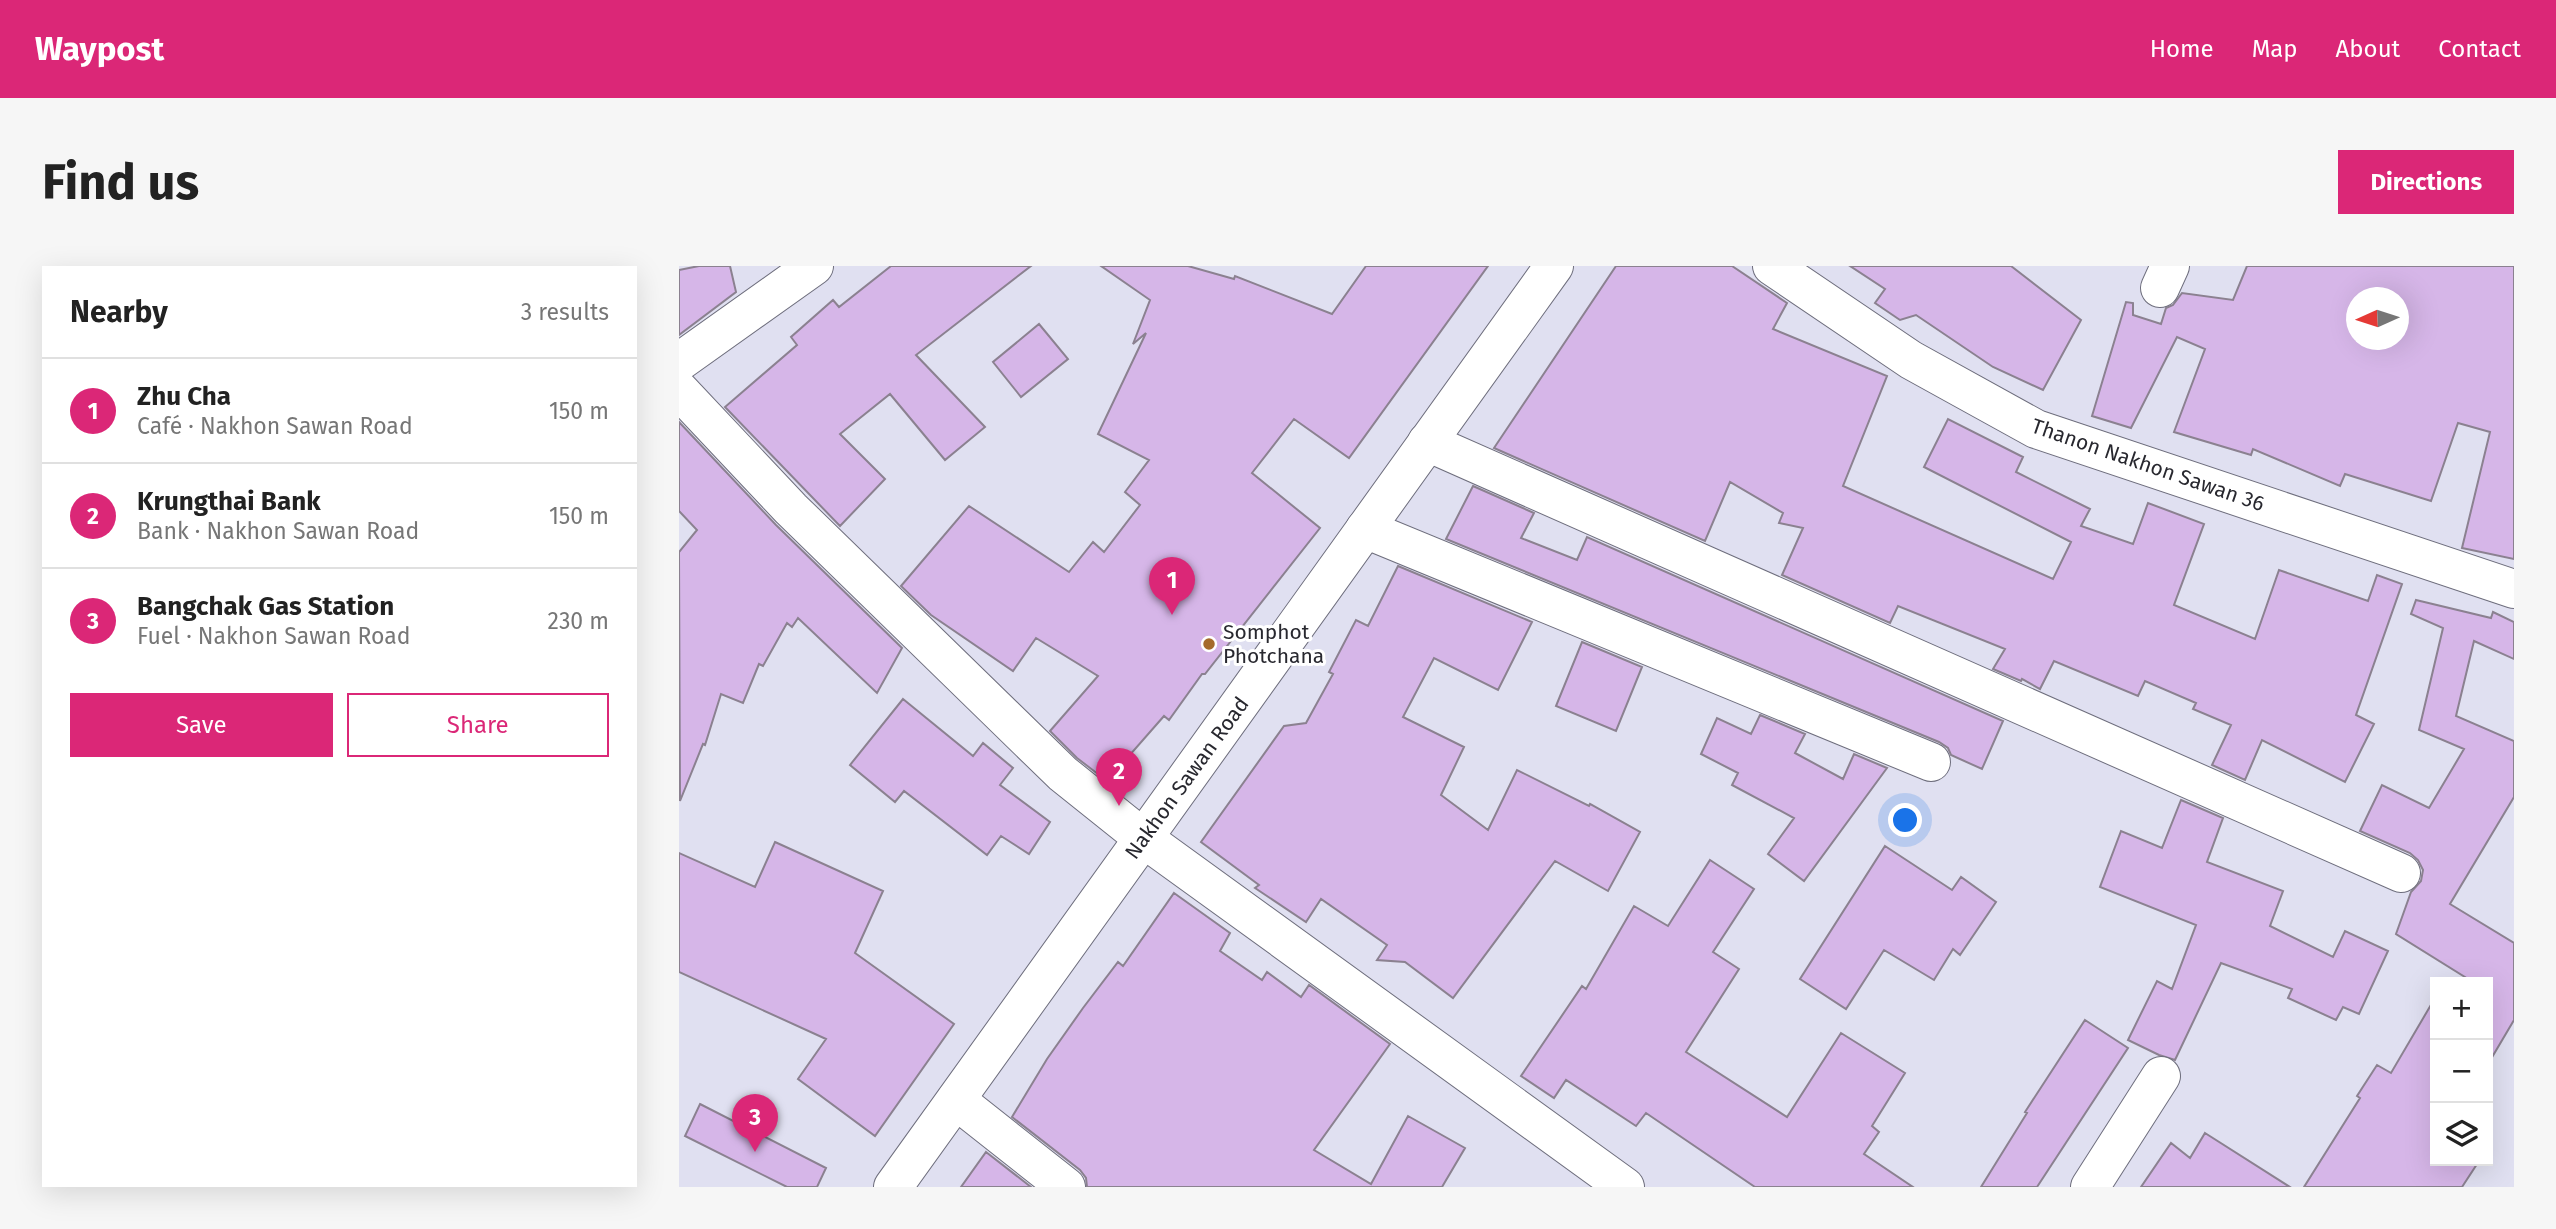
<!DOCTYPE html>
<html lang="en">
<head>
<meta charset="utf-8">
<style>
  body { margin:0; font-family:"Fira Sans",sans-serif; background:#f6f6f6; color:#222 }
  .controls { position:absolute; right:21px; bottom:21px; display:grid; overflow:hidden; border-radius:0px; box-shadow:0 7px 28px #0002 }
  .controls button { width:63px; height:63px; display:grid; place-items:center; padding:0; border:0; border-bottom:2px solid #e0e0e0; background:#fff; color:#222; font:35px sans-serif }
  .compass { position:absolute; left:1667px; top:21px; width:63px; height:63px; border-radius:50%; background:#fff; box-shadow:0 7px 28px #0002; rotate:267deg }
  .you { position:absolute; left:1227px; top:555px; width:24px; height:24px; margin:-18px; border:5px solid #fff; border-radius:50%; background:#1a73e8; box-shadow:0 0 0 10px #1a73e833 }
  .badge { display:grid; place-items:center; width:46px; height:46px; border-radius:50%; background:#db2777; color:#fff; font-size:23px; font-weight:700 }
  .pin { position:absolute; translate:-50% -58px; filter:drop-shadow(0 2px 4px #0008) }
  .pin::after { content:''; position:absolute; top:37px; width:24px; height:21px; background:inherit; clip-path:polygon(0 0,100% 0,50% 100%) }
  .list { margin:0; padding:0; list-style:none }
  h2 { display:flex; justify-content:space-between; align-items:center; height:91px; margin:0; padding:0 28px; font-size:30px }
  h2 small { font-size:23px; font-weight:400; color:#767676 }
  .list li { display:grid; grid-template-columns:46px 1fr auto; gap:21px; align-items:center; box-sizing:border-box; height:105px; padding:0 28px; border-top:2px solid #e0e0e0 }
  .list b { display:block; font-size:26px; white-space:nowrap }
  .list p { margin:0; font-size:23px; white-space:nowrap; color:#767676 }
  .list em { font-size:23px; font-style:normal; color:#767676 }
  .actions { display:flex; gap:14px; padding:21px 28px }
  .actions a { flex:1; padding:16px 0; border:2px solid #db2777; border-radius:0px; text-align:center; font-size:24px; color:#db2777 }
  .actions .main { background:#db2777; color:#fff }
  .icon { flex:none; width:38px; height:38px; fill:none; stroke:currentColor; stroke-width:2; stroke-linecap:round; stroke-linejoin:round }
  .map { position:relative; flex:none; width:1835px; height:921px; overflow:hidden; border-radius:0px }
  header { display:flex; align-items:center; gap:42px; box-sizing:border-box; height:98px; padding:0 35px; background:#db2777; color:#fff }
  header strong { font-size:33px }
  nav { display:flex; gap:38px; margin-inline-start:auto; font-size:24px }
  .intro { display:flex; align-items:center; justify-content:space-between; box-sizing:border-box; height:168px; padding:0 42px }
  h1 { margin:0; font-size:49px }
  .button { padding:18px 32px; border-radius:0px; background:#db2777; color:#fff; font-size:24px; font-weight:700 }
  main { display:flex; gap:42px; padding:0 42px }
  aside { flex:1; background:#fff; border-radius:0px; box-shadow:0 7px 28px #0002 }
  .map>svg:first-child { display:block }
</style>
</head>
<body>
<header>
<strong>Waypost</strong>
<nav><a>Home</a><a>Map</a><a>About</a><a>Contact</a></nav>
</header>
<div class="intro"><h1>Find us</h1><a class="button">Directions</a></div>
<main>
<aside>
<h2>Nearby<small>3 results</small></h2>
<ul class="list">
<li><span class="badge">1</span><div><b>Zhu Cha</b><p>Café · Nakhon Sawan Road</p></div><em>150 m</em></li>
<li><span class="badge">2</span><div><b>Krungthai Bank</b><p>Bank · Nakhon Sawan Road</p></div><em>150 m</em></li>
<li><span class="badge">3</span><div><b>Bangchak Gas Station</b><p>Fuel · Nakhon Sawan Road</p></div><em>230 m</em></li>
</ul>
<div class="actions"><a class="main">Save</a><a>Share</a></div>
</aside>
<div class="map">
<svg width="1835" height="921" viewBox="0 0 1835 921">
  <rect width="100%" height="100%" fill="#e0e0f1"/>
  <path fill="#d6b6e8" stroke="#8b8190" stroke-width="2" fill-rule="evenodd" d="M 20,0 L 51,0 L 57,26 L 0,69 L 0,4 Z
    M 212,0 L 352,0 L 237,89 L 306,161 L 266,194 L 211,128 L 161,168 L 206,213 L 161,260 L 46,141 L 118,79 L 112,71 L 154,34 L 160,41 Z
    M 422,0 L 509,0 L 555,13 L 556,10 L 653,48 L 687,0 L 809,0 L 670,192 L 615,153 L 573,207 L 641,262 L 526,408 L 523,408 L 490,454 L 485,450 L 428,515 L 398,492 L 371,465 L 419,410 L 357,372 L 334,405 L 252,349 L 222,320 L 290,240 L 390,306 L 414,276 L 425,286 L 461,239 L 446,226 L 470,194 L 419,168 L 467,67 L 454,78 L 471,34 Z
    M 937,0 L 1053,0 L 1108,37 L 1094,63 L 1208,110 L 1164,220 L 1374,313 L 1392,276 L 1245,201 L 1269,153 L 1344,191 L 1337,206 L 1411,243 L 1402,260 L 1454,278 L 1469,237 L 1525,258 L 1495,339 L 1576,373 L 1600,304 L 1689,335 L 1698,309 L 1723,318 L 1677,449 L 1695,458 L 1666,516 L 1583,474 L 1566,514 L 1533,499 L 1552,459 L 1514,443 L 1517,437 L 1466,415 L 1459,430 L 1375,395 L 1361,423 L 1343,413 L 1342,415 L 1314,403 L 1326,383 L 1219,340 L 1211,357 L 1103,309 L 1124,262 L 1100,257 L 1104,247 L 1051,216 L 1026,275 L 815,182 Z
    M 1171,0 L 1332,0 L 1402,54 L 1364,124 L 1314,101 L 1237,49 L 1221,54 L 1196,37 L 1206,23 Z
    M 1568,0 L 1835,0 L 1835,293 L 1783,282 L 1811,166 L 1779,157 L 1752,235 L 1666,208 L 1661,220 L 1574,183 L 1572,189 L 1495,166 L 1526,83 L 1498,71 L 1452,162 L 1413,150 L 1447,36 L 1454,37 L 1454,49 L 1482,58 L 1487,42 L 1494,39 L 1503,27 L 1554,34 ZM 1677,32 L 1719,32 L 1719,74 L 1677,74 Z
    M 360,58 L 389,93 L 342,131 L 314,96 Z
    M 0,156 L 97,259 L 223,382 L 198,427 L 119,352 L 113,361 L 108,357 L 84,400 L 80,398 L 64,437 L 42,428 L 26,479 L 24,478 L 1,535 L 0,286 L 18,264 L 0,245 Z
    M 794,220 L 855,247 L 842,272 L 898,294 L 908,271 L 1324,455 L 1303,503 L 1272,489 L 1269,482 L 1260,476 L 767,273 Z
    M 719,300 L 853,356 L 819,424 L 755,392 L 724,451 L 785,481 L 762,529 L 809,564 L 838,504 L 910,540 L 911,538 L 961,566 L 929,625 L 876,595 L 774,732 L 726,696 L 698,694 L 708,679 L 642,633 L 627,656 L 576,622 L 580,619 L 522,576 L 605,460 L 627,457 L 654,408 L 650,406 L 677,354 L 689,360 Z
    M 1737,334 L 1812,352 L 1814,346 L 1835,356 L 1835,393 L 1795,375 L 1777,450 L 1835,475 L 1835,531 L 1771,638 L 1835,677 L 1835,754 L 1809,798 L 1809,716 L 1794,716 L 1717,668 L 1732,626 L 1742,615 L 1744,604 L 1739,594 L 1731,587 L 1681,565 L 1703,519 L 1750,542 L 1785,483 L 1740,464 L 1764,362 L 1732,348 Z
    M 903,376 L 963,401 L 937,465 L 877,440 Z
    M 224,433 L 294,490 L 304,477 L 334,502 L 321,519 L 371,556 L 350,588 L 322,570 L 308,589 L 225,525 L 216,536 L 171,499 Z
    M 1081,449 L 1126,468 L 1116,487 L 1164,513 L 1175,488 L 1208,502 L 1125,615 L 1089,588 L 1115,552 L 1053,519 L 1059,507 L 1022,488 L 1038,452 L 1072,468 Z
    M 1502,534 L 1544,552 L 1528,596 L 1604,625 L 1591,660 L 1654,691 L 1666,665 L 1709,685 L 1680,748 L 1664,741 L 1657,754 L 1609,732 L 1613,723 L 1542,697 L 1496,794 L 1480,789 L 1449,774 L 1478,715 L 1493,723 L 1517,659 L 1421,621 L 1442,565 L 1483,582 Z
    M 96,576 L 204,625 L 176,687 L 275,758 L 196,870 L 119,813 L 147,773 L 0,706 L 0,587 L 76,621 Z
    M 1206,580 L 1273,624 L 1282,611 L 1317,636 L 1281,689 L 1274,683 L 1255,714 L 1205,684 L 1167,743 L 1121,713 Z
    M 1031,594 L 1075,623 L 1034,686 L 1060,703 L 1007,786 L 1108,851 L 1162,767 L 1226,807 L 1193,860 L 1200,866 L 1185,888 L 1234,921 L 1076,921 L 967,847 L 957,860 L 887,814 L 875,832 L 842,810 L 903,720 L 907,723 L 955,640 L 989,660 Z
    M 495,627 L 551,667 L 541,685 L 583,714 L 588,706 L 622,731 L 630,719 L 711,778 L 635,884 L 692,918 L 729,850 L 786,882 L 763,921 L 408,921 L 407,912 L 401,904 L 333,851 L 368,793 L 404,742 L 439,696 L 444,700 Z
    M 1756,732 L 1756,895 L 1800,895 L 1783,921 L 1625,921 L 1681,832 L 1678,830 L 1698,799 L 1712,807 Z
    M 1406,754 L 1449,782 L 1358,921 L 1302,921 L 1348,847 L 1346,846 Z
    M 21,838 L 147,902 L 138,921 L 108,921 L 6,870 Z
    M 1526,867 L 1611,921 L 1462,921 L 1492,877 L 1511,892 Z
    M 307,886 L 352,921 L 282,921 Z"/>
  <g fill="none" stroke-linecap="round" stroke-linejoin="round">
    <g stroke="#6e6e7d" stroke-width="40">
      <path id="street" d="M 1093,0 L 1232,94 L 1357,163 L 1835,323
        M 1481,22 L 1491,0
        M 0,124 L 112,243 L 384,508 L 464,572 L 946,921
        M 748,176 L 1722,607
        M 686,263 L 1252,496
        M 277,834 L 387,921
        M 1411,921 L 1482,810"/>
    </g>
    <g stroke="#6e6e7d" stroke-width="40">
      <path id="secondary" d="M 0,96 L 135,0"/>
    </g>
    <g stroke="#6e6e7d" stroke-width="40">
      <path id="primary" d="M 214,921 L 875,0"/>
    </g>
    <use href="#street" stroke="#fff" stroke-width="38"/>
    <use href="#secondary" stroke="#fff" stroke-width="38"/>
    <use href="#primary" stroke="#fff" stroke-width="38"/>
  </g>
  <circle fill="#a56b2b" stroke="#fff" stroke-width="2.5" cx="530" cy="378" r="7"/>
  <g text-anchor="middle" stroke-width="6" stroke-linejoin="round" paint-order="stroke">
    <g font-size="21" fill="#28282f" stroke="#fff">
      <text transform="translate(1469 199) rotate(19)" y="7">Thanon Nakhon Sawan 36</text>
      <text transform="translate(508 512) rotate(-54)" y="7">Nakhon Sawan Road</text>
    </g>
    <g font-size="21" fill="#28282f" stroke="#fff" text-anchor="start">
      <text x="544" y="373">Somphot<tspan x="544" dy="24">Photchana</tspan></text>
    </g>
  </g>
</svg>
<div class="controls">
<button>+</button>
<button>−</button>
<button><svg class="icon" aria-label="layers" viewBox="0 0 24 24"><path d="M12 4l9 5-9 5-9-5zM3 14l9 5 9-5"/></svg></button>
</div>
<svg class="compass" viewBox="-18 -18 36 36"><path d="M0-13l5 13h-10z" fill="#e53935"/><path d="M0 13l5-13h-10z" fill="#767676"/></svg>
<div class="you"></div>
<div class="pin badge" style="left:493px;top:349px">1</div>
<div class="pin badge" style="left:440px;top:540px">2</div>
<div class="pin badge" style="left:76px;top:886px">3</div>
</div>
</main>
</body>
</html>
